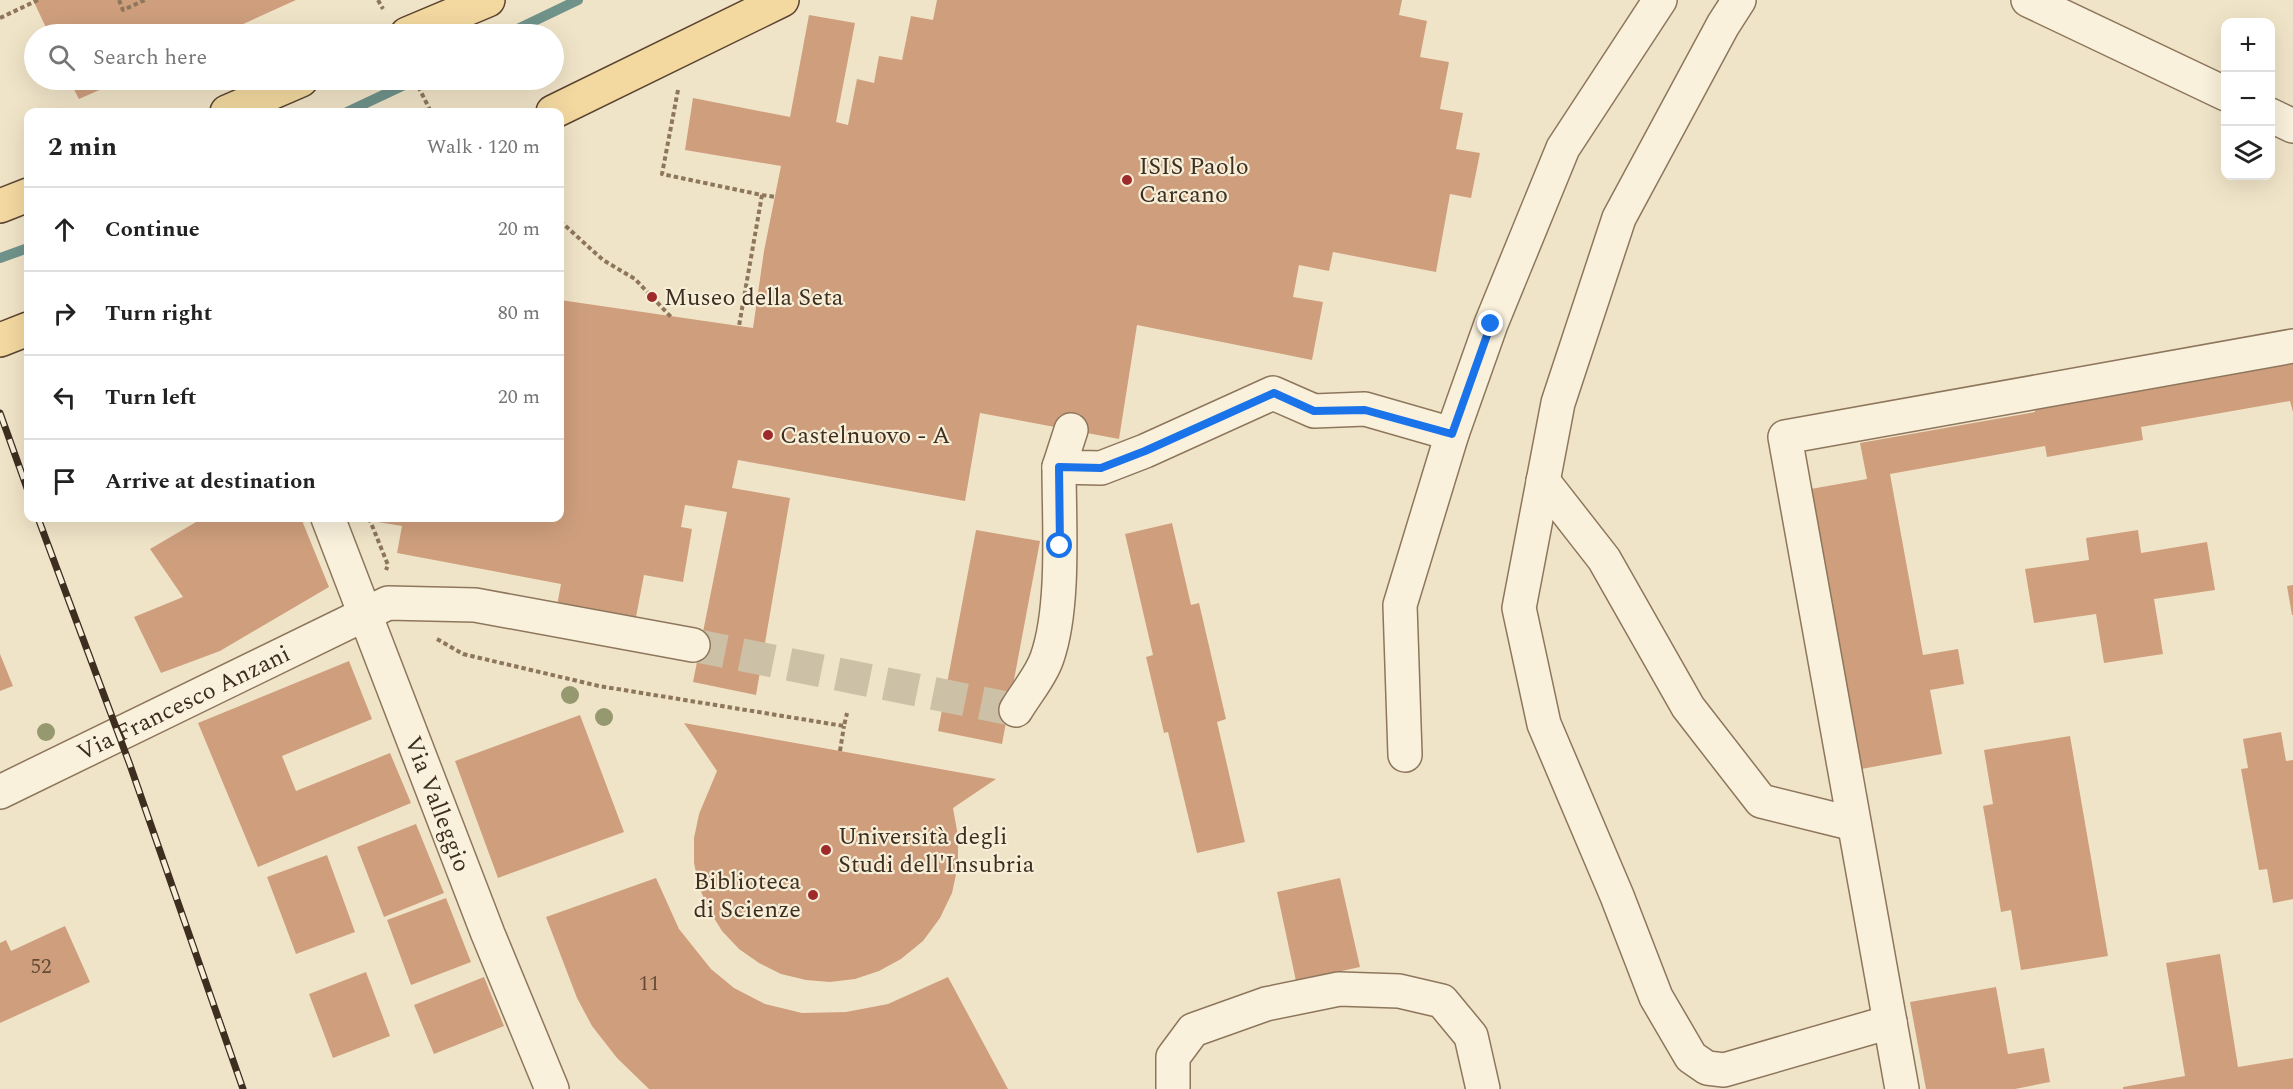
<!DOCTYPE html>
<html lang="en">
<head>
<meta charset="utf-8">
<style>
  body { margin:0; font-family:Spectral,serif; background:#f6f6f6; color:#222 }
  .controls { position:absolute; right:18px; top:18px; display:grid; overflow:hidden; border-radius:12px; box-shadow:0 6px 24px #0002 }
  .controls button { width:54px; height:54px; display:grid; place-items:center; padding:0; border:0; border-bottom:2px solid #e0e0e0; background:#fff; color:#222; font:30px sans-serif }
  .stop { position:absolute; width:18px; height:18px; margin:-14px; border:4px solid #1a73e8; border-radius:50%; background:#fff }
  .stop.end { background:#1a73e8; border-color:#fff; box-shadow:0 2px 6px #0008 }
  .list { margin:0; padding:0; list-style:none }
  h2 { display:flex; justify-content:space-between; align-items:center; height:78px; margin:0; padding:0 24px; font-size:26px }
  h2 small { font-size:20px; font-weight:400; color:#767676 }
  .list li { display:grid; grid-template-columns:39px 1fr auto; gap:18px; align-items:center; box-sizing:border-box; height:84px; padding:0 24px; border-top:2px solid #e0e0e0 }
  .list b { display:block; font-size:22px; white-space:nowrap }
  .list em { font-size:20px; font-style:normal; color:#767676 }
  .icon { flex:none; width:33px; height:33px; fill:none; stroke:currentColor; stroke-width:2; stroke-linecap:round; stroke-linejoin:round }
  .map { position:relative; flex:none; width:2293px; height:1089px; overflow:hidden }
  .search { position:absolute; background:#fff; box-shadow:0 6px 24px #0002; left:24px; top:24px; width:540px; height:66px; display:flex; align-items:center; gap:15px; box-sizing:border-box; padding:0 21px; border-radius:33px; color:#767676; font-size:22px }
  .panel { position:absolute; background:#fff; box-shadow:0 6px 24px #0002; left:24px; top:108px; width:540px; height:414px; border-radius:12px }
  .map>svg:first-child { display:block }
</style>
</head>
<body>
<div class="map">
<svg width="2293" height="1089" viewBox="0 0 2293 1089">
  <rect width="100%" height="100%" fill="#f0e4c8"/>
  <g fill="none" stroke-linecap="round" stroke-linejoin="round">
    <path stroke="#6f938a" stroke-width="10" d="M 507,34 L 578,0
      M 347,112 L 415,80
      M 0,258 L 28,248"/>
  </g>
  <path fill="#cf9f7d" d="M 33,0 L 296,0 L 221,34 L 49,34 Z
    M 937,0 L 1402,0 L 1399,15 L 1427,21 L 1420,57 L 1449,62 L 1440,109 L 1463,113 L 1456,149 L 1480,153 L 1471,198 L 1450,194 L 1436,272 L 1333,252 L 1329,271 L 1299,265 L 1293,297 L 1323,302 L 1312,360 L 1137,325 L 1119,439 L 980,413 L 965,501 L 738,460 L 732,488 L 790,498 L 756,695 L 693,682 L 727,512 L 685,505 L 681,527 L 692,529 L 683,582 L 644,575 L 636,617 L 578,606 L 576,615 L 556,611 L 561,584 L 397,553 L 402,526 L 378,522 L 379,518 L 560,518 L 560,300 L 753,328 L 764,251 L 781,166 L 685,150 L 693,98 L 790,117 L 809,15 L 855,23 L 836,122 L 848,125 L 857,79 L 874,83 L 879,56 L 902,60 L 911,16 L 933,20 Z
    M 69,80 L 122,80 L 79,99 Z
    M 2293,362 L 2293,412 L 2290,401 L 2141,427 L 2143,440 L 2047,457 L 2045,446 L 1890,474 L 1923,655 L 1958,649 L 1964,684 L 1930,690 L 1942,754 L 1856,770 L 1805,490 L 1867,479 L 1860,443 L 2035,412 L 2031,395 Z
    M 203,518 L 301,518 L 329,587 L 220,651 L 161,673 L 134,617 L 183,597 L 150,549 Z
    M 1172,523 L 1191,605 L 1199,603 L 1226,719 L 1217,722 L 1245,842 L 1197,853 L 1168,732 L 1164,733 L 1146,657 L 1153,655 L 1125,534 Z
    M 976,530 L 1040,541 L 1002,744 L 938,731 Z
    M 2138,530 L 2141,553 L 2207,542 L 2215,590 L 2154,599 L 2163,654 L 2104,663 L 2096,614 L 2034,623 L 2025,569 L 2089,560 L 2086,538 Z
    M 2293,585 L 2293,615 L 2292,615 L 2287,586 Z
    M 0,654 L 13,686 L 0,691 Z
    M 349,661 L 372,719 L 282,756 L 296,791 L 390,753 L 411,803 L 258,867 L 198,723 Z
    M 580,715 L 624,832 L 498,878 L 455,761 Z
    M 684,723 L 996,779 L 953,808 L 958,836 L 958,865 L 952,893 L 940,918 L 923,941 L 901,959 L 879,971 L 855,979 L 830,982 L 806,980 L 781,974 L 759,963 L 739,949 L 722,931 L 709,910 L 699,887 L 694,863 L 694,838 L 699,814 L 717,771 Z
    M 2281,732 L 2286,761 L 2293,760 L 2293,899 L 2273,903 L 2267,869 L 2259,870 L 2241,769 L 2248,768 L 2243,739 Z
    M 2070,736 L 2108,956 L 2021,970 L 2011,910 L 2001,912 L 1983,806 L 1993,804 L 1984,750 Z
    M 416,824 L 444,893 L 384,917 L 357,847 Z
    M 327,855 L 355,932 L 296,954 L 267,877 Z
    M 656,878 L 679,929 L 711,969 L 734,988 L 765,1004 L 802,1013 L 846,1012 L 888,1004 L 948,977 L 1008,1089 L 649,1089 L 617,1058 L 592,1026 L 577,998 L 546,917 Z
    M 1340,878 L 1360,967 L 1296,981 L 1277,892 Z
    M 446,898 L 471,962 L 411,985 L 387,920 Z
    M 65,926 L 90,982 L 0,1023 L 0,943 L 6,940 L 11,951 Z
    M 2220,954 L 2238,1067 L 2293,1058 L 2293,1089 L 2123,1089 L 2123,1087 L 2185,1076 L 2166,963 Z
    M 366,972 L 390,1036 L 333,1058 L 309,994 Z
    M 484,977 L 504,1026 L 434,1054 L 414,1005 Z
    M 1996,987 L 2008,1054 L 2044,1048 L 2050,1082 L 2015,1089 L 1926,1089 L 1910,1002 Z"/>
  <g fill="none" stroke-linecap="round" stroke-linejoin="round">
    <path stroke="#ccc0a6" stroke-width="33" stroke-dasharray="33 16" stroke-linecap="butt" d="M 693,645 L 1016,710"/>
    <g stroke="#8d765c" stroke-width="36">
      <g id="minor">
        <path d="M 1739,0 L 1723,25 L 1619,218 L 1558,403 L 1519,608 L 1544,724 L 1617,896 L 1656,997 L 1691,1057 L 1707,1068 L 1724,1070 L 1890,1022"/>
        <path d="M 2028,0 L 2226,94"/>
        <path d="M 2270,115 L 2293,126"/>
        <path d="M 1071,430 L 1059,467 L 1101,468 L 1145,451 L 1273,393 L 1314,411 L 1365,409 L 1452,434"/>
        <path d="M 1543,481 L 1604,559 L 1688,707 L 1761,801 L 1854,824"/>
        <path id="s1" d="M 328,518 L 488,934 L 552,1089"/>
        <path d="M 1016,710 C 1026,693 1041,676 1047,658 C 1065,607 1059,522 1059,467"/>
        <path d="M 1405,755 L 1400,605 L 1452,434 L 1491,324 L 1563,148 L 1660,0"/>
        <path id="s2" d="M 0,792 L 388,603 L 475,605 L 693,645"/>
        <path d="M 1173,1089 L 1173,1057 L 1193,1030 L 1266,1004 L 1339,989 L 1399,991 L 1442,1001 L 1471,1036 L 1483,1089"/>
        <path d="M 1902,1089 L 1785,437 L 2293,346"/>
      </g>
    </g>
    <g stroke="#5b4430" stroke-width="36">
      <path id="major" d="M 407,34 L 488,0
        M 227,112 L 301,80
        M 553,112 L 782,0
        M 0,206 L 28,195
        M 0,340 L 28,329"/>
    </g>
    <path stroke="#8d765c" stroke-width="4" stroke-dasharray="4.5 3" stroke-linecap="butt" d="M 119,0 L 123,10 L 145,0
      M 378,0 L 383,9
      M 0,18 L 38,0
      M 415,80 L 431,112
      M 678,90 L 662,174 L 762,195 L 739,326
      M 762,195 L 776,197
      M 560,221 L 603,260 L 635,279 L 672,318
      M 369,518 L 388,565 L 386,570
      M 437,639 L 463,654 L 599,686 L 844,726 L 847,713
      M 840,751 L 844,726"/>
    <use href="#minor" stroke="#faf1dc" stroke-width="33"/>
    <use href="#major" stroke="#f3d9a0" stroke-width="33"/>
    <g stroke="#3d2e20" stroke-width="7">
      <path id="rail" d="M 0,413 L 28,491
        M 38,518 L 130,765 L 243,1089"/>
    </g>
    <use href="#rail" stroke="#f7eed8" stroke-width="4.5" stroke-dasharray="14" stroke-linecap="butt"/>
  </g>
  <g fill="#96986f">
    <circle cx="570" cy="695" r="9"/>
    <circle cx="604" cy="717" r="9"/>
    <circle cx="46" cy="732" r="9"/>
  </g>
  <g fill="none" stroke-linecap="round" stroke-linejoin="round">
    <path stroke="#1a73e8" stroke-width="8" d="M 1060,546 L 1059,467 L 1101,468 L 1145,451 L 1274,393 L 1314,411 L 1365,410 L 1452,434 L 1491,324"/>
  </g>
  <g fill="#9e2a2b" stroke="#f7eed8" stroke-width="2">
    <circle cx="1127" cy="180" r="6"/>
    <circle cx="652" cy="297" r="6"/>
    <circle cx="768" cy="435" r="6"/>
    <circle cx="826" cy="850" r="6"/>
    <circle cx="813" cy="895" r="6"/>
  </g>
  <g text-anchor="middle" stroke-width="4.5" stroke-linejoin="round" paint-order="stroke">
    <g font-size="21" fill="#624a37">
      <text x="41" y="973">52</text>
      <text x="649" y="990">11</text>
    </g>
    <g font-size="24" fill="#3d2e20" stroke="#f7eed8" text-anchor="start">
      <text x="1139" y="174">ISIS Paolo<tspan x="1139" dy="28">Carcano</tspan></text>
      <text x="664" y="305">Museo della Seta</text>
      <text x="780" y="443">Castelnuovo - A</text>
      <text x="838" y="844">Università degli<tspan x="838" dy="28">Studi dell'Insubria</tspan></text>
      <text x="801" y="889" text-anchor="end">Biblioteca<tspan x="801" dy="28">di Scienze</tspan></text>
    </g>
    <g font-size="24" fill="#3d2e20" stroke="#f7eed8">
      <text dy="8" stroke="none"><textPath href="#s2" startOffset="204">Via Francesco Anzani</textPath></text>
      <text dy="8" stroke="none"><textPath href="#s1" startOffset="306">Via Valleggio</textPath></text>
    </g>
  </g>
</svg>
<div class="controls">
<button>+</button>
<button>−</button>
<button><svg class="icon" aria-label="layers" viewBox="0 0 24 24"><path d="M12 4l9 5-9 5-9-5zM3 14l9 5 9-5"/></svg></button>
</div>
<div class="stop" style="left:1060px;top:546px"></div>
<div class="stop end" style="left:1491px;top:324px"></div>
<div class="search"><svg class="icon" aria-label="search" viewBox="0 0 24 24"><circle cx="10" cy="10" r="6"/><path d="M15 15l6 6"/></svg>Search here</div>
<section class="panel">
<h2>2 min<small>Walk · 120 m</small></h2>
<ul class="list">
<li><svg class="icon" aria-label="ahead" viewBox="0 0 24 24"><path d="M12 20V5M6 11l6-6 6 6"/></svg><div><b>Continue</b></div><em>20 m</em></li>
<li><svg class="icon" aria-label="right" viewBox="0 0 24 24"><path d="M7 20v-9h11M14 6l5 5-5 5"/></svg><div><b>Turn right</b></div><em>80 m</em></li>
<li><svg class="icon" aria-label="left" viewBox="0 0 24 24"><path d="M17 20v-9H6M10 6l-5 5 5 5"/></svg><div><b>Turn left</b></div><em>20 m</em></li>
<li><svg class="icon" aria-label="arrive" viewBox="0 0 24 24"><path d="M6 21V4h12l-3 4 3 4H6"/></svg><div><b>Arrive at destination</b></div></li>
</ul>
</section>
</div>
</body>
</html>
